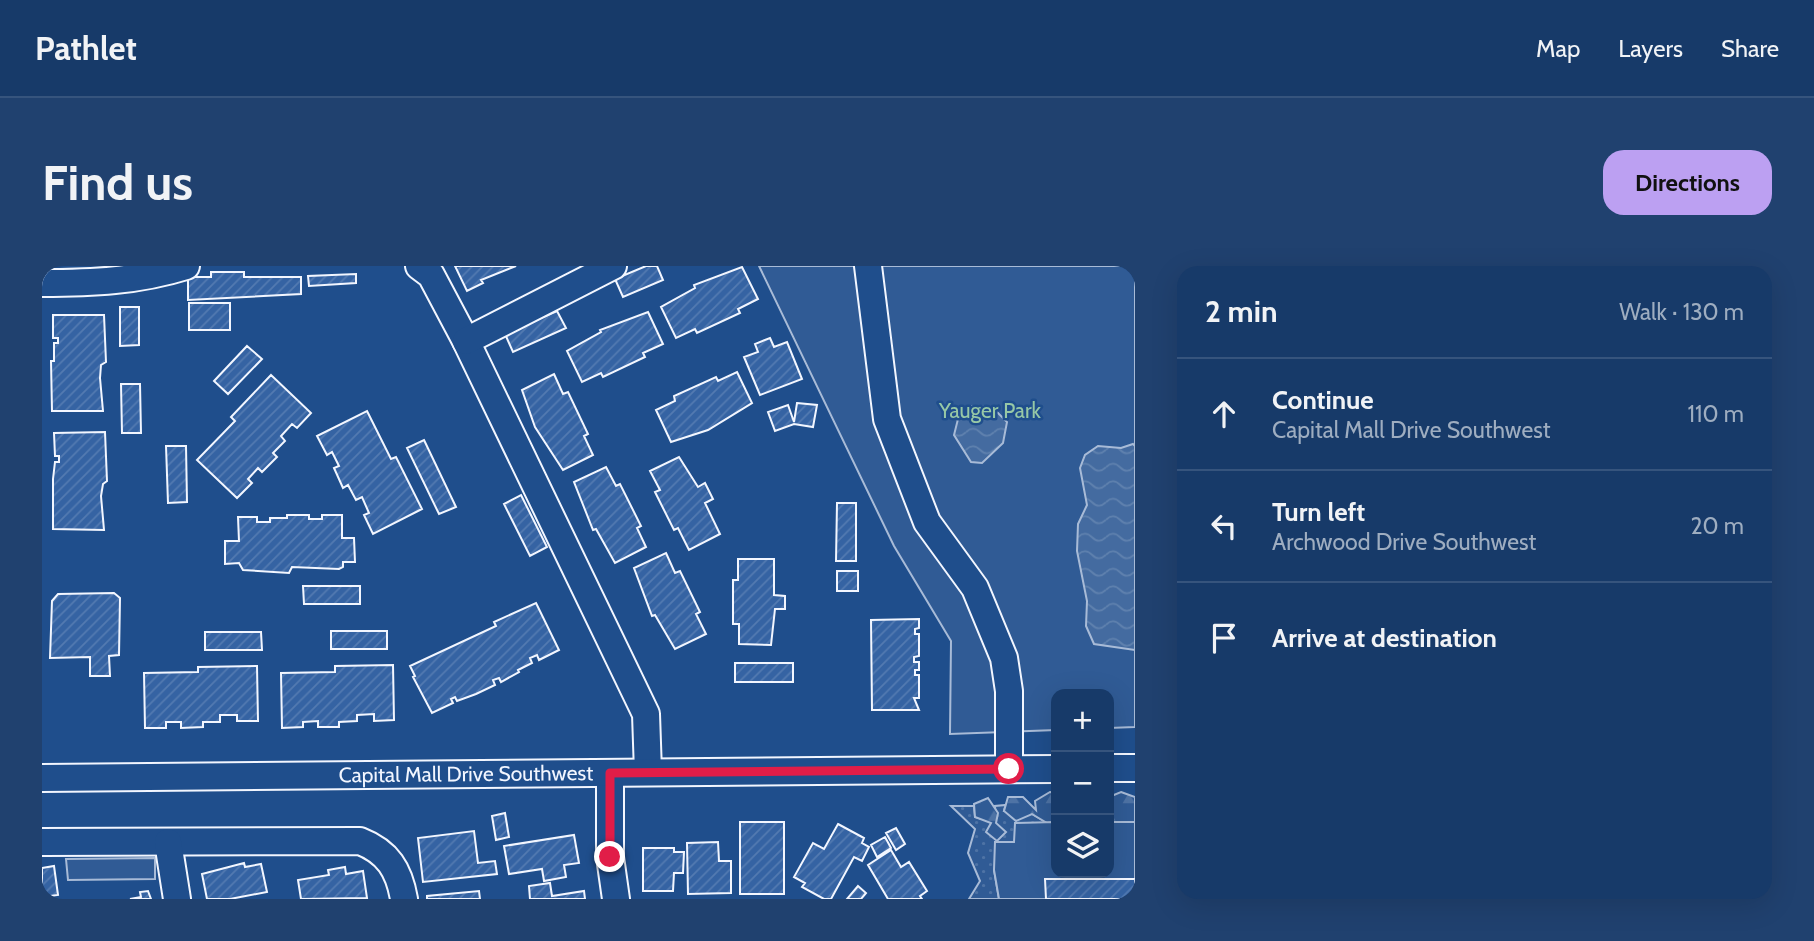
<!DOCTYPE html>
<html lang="en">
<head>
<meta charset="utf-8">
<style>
  body { margin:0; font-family:Cabin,sans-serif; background:#20416f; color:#f1f3f6 }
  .controls { position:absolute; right:21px; bottom:21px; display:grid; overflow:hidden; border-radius:14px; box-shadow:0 7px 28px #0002 }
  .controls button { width:63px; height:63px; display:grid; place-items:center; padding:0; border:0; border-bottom:2px solid #36547d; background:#173a69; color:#f1f3f6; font:35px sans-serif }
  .stop { position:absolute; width:21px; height:21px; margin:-16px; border:5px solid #e11d48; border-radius:50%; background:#fff }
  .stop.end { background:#e11d48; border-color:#fff; box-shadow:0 2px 7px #0008 }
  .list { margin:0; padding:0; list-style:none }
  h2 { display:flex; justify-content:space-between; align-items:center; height:91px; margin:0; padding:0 28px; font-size:30px }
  h2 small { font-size:23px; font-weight:400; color:#9eadc0 }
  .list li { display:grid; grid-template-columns:46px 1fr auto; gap:21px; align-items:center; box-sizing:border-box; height:112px; padding:0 28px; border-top:2px solid #36547d }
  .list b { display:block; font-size:26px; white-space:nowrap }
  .list p { margin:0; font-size:23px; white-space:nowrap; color:#9eadc0 }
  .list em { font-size:23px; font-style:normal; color:#9eadc0 }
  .icon { flex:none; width:38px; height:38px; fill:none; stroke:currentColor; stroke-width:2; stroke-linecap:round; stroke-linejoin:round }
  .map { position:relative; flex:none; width:1093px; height:633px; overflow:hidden; border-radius:21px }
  header { display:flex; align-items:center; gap:42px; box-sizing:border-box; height:98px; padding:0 35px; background:#173a69; border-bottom:2px solid #36547d }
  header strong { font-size:33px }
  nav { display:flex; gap:38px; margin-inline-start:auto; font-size:24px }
  .intro { display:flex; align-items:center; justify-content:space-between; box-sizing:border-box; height:168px; padding:0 42px }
  h1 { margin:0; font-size:49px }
  .button { padding:18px 32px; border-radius:21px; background:#bca0f2; color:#111; font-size:24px; font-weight:700 }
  main { display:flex; gap:42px; padding:0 42px }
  aside { flex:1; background:#173a69; border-radius:21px; box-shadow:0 7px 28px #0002 }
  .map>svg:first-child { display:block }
</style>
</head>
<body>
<header>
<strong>Pathlet</strong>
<nav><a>Map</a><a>Layers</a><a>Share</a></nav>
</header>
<div class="intro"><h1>Find us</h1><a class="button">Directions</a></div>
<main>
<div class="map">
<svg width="1093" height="633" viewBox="0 0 1093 633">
  <defs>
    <pattern id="grass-dots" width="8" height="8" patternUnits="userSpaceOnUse" patternTransform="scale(1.75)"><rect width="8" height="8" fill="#305b95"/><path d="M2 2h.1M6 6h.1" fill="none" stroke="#4e73a5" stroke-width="1.8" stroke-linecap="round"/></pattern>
    <pattern id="forest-firs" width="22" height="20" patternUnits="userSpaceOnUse" patternTransform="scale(1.75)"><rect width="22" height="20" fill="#305b95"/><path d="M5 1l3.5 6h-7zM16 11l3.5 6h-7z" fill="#4e73a5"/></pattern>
    <pattern id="water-waves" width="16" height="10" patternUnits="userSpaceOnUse" patternTransform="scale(1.75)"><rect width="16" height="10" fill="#446ba0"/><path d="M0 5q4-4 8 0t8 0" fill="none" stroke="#5f81ae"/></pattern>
    <pattern id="building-hatch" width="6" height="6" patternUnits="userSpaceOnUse" patternTransform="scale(1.75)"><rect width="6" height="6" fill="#3563a3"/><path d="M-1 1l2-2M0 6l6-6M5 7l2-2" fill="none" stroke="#537ab1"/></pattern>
  </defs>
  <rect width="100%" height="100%" fill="#1f4e8c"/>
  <path fill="url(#grass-dots)" stroke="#a8bbd7" stroke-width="2" d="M 964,539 L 962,545 L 990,548 L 1005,557 L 972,576 L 952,604 L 957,633 L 927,633 L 938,615 L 926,587 L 933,563 L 909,540 L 932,540 L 933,551 L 954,557 L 953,540 Z"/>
  <path fill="url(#forest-firs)" stroke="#a8bbd7" stroke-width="2" d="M 1008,526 L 1014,527 L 1014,556 L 1005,557 L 990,548 L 974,555 L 962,545 L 966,531 L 981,531 L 994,544 L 993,535 Z
    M 1079,526 L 1093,531 L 1093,556 L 1067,556 L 1067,531 Z
    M 946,532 L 956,547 L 954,557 L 964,566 L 955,575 L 944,566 L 949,557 L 933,551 L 932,538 Z"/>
  <path fill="#305b95" stroke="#a8bbd7" stroke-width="2" d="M 717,0 L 1093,0 L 1093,461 L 1067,462 L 1067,428 L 1014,428 L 1014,464 L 908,468 L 909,375 L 852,280 Z
    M 1014,556 L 1014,607 L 1067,607 L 1067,556 L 1093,556 L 1093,613 L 1004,613 L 1004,633 L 957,633 L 952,604 L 953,576 L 972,576 L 973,557 Z
    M 113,592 L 113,613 L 26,614 L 24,593 Z"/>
  <path fill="url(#water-waves)" stroke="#a8bbd7" stroke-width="2" d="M 930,140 L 950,141 L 965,156 L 961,177 L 940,197 L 929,196 L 912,169 L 917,149 Z
    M 1091,178 L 1093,180 L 1093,384 L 1052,378 L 1044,360 L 1045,335 L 1035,285 L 1036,258 L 1045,239 L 1038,202 L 1043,189 L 1056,180 L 1079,182 Z"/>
  <path fill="url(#building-hatch)" stroke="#f2f6ff" stroke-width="2" d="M 413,0 L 474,0 L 439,14 L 441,17 L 425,25 Z
    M 604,0 L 615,0 L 621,14 L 581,31 L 573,13 Z
    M 700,1 L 716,33 L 696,43 L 698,47 L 655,67 L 653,63 L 634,72 L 619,41 L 653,22 L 652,19 Z
    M 169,6 L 202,6 L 202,11 L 259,11 L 259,28 L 146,34 L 146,11 L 169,11 Z
    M 314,8 L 314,17 L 267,20 L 266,10 Z
    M 147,37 L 188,37 L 188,64 L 147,64 Z
    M 78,41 L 97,41 L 97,79 L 78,80 Z
    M 515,45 L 524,62 L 471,86 L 463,68 Z
    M 606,46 L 621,78 L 601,87 L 603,91 L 561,111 L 559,107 L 540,116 L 525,85 L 559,66 L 558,64 Z
    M 11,49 L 62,49 L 64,96 L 59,99 L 58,112 L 61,145 L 10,145 L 9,95 L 12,95 L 12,77 L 16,77 L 16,72 L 11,72 Z
    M 728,72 L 732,81 L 745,76 L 760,113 L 718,129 L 702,91 L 716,86 L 713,78 Z
    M 205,80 L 220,93 L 186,128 L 172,115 Z
    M 695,106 L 710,137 L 666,164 L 629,176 L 614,144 L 633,135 L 632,130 L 674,111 L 676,115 Z
    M 512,108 L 521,128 L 526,126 L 546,168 L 542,170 L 551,189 L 521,204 L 493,161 L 480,124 Z
    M 229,109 L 269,147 L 255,162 L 250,158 L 239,170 L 243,175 L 231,187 L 235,191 L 220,206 L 216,202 L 206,213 L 210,217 L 195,232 L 155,194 L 193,155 L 189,151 Z
    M 79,118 L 98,118 L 99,167 L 80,167 Z
    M 755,137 L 775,139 L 771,161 L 752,158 L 733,165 L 726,146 L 746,139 L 752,156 Z
    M 325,145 L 349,193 L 354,191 L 380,243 L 331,268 L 322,249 L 327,247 L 320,231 L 314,234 L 306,219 L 301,222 L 292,202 L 297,200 L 290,186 L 285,189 L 275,170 Z
    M 63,166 L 65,215 L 61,218 L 59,230 L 62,264 L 11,263 L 11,213 L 13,196 L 17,196 L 17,190 L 13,190 L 12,167 Z
    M 382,174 L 414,241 L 397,248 L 365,182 Z
    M 124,180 L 144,180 L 145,236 L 126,237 Z
    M 637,191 L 656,221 L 663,217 L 671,233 L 663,237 L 678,268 L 647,284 L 636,262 L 632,264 L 613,226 L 618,224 L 608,205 Z
    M 564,201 L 574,220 L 578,218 L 599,260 L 595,262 L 604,281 L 573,297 L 554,263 L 551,264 L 532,216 Z
    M 479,229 L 505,281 L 488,290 L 462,238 Z
    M 795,237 L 814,237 L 814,295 L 794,295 Z
    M 245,249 L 267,249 L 267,253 L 280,253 L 280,249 L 300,249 L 300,272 L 312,272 L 313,296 L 301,296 L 301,301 L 297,303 L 250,301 L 247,307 L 201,304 L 197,297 L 183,298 L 183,275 L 197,275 L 196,251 L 215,251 L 215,256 L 228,256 L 228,252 L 245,252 Z
    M 624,287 L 633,307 L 638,305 L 658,346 L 654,348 L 664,368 L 633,383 L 613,349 L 610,350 L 592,302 Z
    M 696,293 L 732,293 L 732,329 L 743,330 L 743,343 L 733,343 L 729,379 L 697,378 L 697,358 L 691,358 L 691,314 L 696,314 Z
    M 795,305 L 816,305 L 816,325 L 795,325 Z
    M 261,320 L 318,320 L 318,338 L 262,338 Z
    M 72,327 L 78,332 L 77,389 L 67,390 L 68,410 L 48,410 L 48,391 L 8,392 L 10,335 L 16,328 Z
    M 494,337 L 517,384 L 497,394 L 495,389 L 488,392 L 490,397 L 476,404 L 477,406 L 459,416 L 457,412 L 451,414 L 453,419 L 434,428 L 415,435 L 413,431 L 409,433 L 411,437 L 390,447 L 371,411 L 373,410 L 368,400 L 454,360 L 452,356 Z
    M 877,353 L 877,362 L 873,363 L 873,368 L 877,368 L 877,390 L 872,391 L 872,396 L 877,396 L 877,404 L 873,404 L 873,409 L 877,409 L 877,432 L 872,432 L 877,444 L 830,444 L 829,354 Z
    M 289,365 L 345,365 L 345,383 L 289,383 Z
    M 163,366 L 219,366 L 220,384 L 163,384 Z
    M 693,397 L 751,397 L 751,416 L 693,416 Z
    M 351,399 L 352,454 L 332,455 L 332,448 L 315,449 L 315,455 L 297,456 L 297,461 L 276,461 L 276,455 L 261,456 L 261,461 L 240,462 L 239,407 L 293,406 L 293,400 Z
    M 215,400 L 216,455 L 195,455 L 195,449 L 178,449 L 178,456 L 161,456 L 161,461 L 139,462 L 139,456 L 124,456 L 124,462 L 103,462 L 102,407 L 156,406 L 156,401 Z
    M 463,547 L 467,571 L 454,574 L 450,550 Z
    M 698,556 L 742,556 L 742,628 L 698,628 Z
    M 796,558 L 822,572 L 820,577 L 827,581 L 820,595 L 812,591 L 789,633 L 782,633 L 760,621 L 763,617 L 752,611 L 771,577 L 782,583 Z
    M 854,562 L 863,578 L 854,584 L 844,567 Z
    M 432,565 L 436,597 L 453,595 L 455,608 L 381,616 L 376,572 Z
    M 532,569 L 537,597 L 522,599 L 524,611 L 502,615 L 500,603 L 467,608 L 462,580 Z
    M 843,571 L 849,582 L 835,591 L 829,579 Z
    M 676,576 L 677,595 L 689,595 L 689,627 L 646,628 L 645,577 Z
    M 601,582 L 632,582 L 632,586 L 642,586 L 641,607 L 632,607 L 631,625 L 601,625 Z
    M 849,584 L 859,601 L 867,596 L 885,625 L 878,630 L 880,633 L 846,633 L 826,599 Z
    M 202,597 L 203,601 L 219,598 L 225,626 L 188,633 L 165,633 L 160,608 Z
    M 12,600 L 16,629 L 0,631 L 0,602 Z
    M 303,601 L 304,608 L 321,605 L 325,632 L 259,633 L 256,614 L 287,609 L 286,604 Z
    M 1003,613 L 1093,613 L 1093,633 L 1004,633 Z
    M 508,617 L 510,630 L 542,625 L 543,633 L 488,633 L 487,620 Z
    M 816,620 L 824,627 L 819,633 L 805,633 Z
    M 106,625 L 109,633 L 88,633 L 99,631 L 98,626 Z
    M 437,625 L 438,633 L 385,633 L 385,630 Z"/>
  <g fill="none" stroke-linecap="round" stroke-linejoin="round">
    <g stroke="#f2f6ff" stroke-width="30">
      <g id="minor">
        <path d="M 377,0 L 389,9 L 424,75 L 604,448 L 606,506"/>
        <path d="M 826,0 L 845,153 L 885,256 L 933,322 L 962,392 L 967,425 L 967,503"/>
        <path d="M 0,17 C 50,17 96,15 144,0"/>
        <path d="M 424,75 L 571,0"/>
        <path d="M 1067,502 L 1093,502"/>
        <path d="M 568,507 L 568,591 L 574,633"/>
        <path id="s1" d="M 0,512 L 1014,503"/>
        <path d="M 0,576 L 318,575 C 346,586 357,604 362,633"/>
        <path d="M 126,576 L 135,633"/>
      </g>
    </g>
    <use href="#minor" stroke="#1f4e8c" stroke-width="26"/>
  </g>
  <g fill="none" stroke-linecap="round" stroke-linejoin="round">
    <path stroke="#e11d48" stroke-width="9" d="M 568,591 L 568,507 L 967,503"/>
  </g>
  <g text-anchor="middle" stroke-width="5" stroke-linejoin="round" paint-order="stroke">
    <g font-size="21" fill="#97c8a6" stroke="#1f4e8c">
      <text x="948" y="152">Yauger Park</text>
    </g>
    <g font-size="21" fill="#f2f6ff" stroke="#1f4e8c">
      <text dy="7" stroke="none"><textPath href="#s1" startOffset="424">Capital Mall Drive Southwest</textPath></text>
    </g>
  </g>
</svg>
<div class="controls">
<button>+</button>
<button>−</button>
<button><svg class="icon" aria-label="layers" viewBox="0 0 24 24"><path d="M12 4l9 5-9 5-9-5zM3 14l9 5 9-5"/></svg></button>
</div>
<div class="stop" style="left:967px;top:503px"></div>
<div class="stop end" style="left:568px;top:591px"></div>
</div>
<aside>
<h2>2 min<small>Walk · 130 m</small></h2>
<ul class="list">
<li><svg class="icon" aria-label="ahead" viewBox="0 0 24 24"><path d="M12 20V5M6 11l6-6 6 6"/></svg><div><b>Continue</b><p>Capital Mall Drive Southwest</p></div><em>110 m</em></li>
<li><svg class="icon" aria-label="left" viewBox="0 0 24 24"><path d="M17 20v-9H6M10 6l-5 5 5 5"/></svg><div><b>Turn left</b><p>Archwood Drive Southwest</p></div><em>20 m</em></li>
<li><svg class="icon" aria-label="arrive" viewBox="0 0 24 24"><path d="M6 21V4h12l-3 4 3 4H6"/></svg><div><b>Arrive at destination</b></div></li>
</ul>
</aside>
</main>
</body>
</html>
